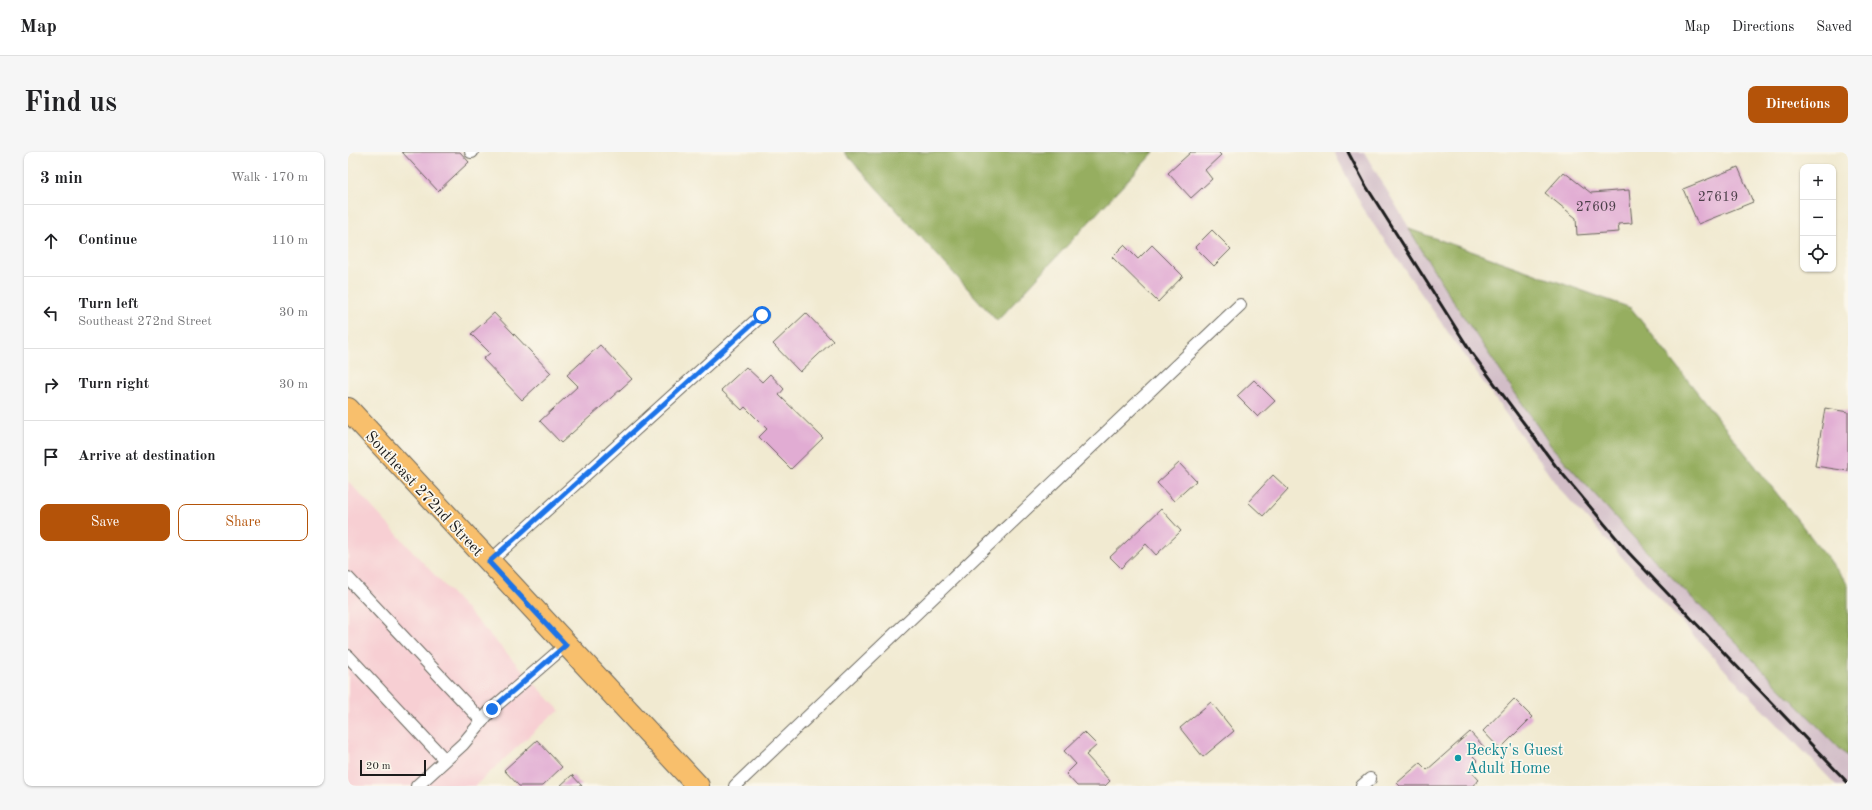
<!DOCTYPE html>
<html lang="en">
<head>
<meta charset="utf-8">
<style>
  body { margin:0; font-family:"Old Standard TT",serif; background:#f6f6f6; color:#202124 }
  .controls { position:absolute; right:12px; top:12px; display:grid; overflow:hidden; border-radius:8px; box-shadow:0 1px 3px #0004 }
  .controls button { width:36px; height:36px; display:grid; place-items:center; padding:0; border:0; border-bottom:1px solid #e0e0e0; background:#fff; color:#202124; font:20px sans-serif }
  .scale { position:absolute; left:12px; bottom:10px; width:66px; box-sizing:border-box; padding-left:4px; border:2px solid #1c1c1c; border-top:0; font-size:11px; line-height:14px; white-space:nowrap; color:#1c1c1c; -webkit-text-stroke:3px #fbf7ec; paint-order:stroke }
  .stop { position:absolute; width:12px; height:12px; margin:-9px; border:3px solid #1a73e8; border-radius:50%; background:#fff }
  .stop.end { background:#1a73e8; border-color:#fff; box-shadow:0 1px 4px #0008 }
  .list { margin:0; padding:0; list-style:none }
  h2 { display:flex; justify-content:space-between; align-items:center; height:52px; margin:0; padding:0 16px; font-size:17px }
  h2 small { font-size:13px; font-weight:400; color:#757577 }
  .list li { display:grid; grid-template-columns:26px 1fr auto; gap:12px; align-items:center; box-sizing:border-box; height:72px; padding:0 16px; border-top:1px solid #e0e0e0 }
  .list b { display:block; font-size:15px; white-space:nowrap }
  .list p { margin:0; font-size:13px; white-space:nowrap; color:#757577 }
  .list em { font-size:13px; font-style:normal; color:#757577 }
  .actions { display:flex; gap:8px; padding:12px 16px }
  .actions a { flex:1; padding:9px 0; border:1px solid #b45309; border-radius:8px; text-align:center; font-size:14px; color:#b45309 }
  .actions .main { background:#b45309; color:#fff }
  .icon { flex:none; width:22px; height:22px; fill:none; stroke:currentColor; stroke-width:2; stroke-linecap:round; stroke-linejoin:round }
  .map { position:relative; flex:none; width:1500px; height:634px; overflow:hidden; border-radius:8px }
  header { display:flex; align-items:center; gap:24px; box-sizing:border-box; height:56px; padding:0 20px; background:#fff; border-bottom:1px solid #e0e0e0 }
  header strong { font-size:19px }
  nav { display:flex; gap:22px; margin-inline-start:auto; font-size:14px }
  .intro { display:flex; align-items:center; justify-content:space-between; box-sizing:border-box; height:96px; padding:0 24px }
  h1 { margin:0; font-size:28px }
  .button { padding:10px 18px; border-radius:8px; background:#b45309; color:#fff; font-size:14px; font-weight:700 }
  main { display:flex; gap:24px; padding:0 24px }
  aside { flex:1; background:#fff; border-radius:8px; box-shadow:0 1px 3px #0004 }
  .map>svg:first-child { display:block }
</style>
</head>
<body>
<header>
<strong>Map</strong>
<nav><a>Map</a><a>Directions</a><a>Saved</a></nav>
</header>
<div class="intro"><h1>Find us</h1><a class="button">Directions</a></div>
<main>
<aside>
<h2>3 min<small>Walk · 170 m</small></h2>
<ul class="list">
<li><svg class="icon" aria-label="ahead" viewBox="0 0 24 24"><path d="M12 20V5M6 11l6-6 6 6"/></svg><div><b>Continue</b></div><em>110 m</em></li>
<li><svg class="icon" aria-label="left" viewBox="0 0 24 24"><path d="M17 20v-9H6M10 6l-5 5 5 5"/></svg><div><b>Turn left</b><p>Southeast 272nd Street</p></div><em>30 m</em></li>
<li><svg class="icon" aria-label="right" viewBox="0 0 24 24"><path d="M7 20v-9h11M14 6l5 5-5 5"/></svg><div><b>Turn right</b></div><em>30 m</em></li>
<li><svg class="icon" aria-label="arrive" viewBox="0 0 24 24"><path d="M6 21V4h12l-3 4 3 4H6"/></svg><div><b>Arrive at destination</b></div></li>
</ul>
<div class="actions"><a class="main">Save</a><a>Share</a></div>
</aside>
<div class="map">
<svg width="1500" height="634" viewBox="0 0 1500 634">
  <rect width="100%" height="100%" fill="#fbf7ec"/>
  <filter id="ink" filterUnits="userSpaceOnUse"><feTurbulence type="fractalNoise" baseFrequency=".025" numOctaves="2"/><feDisplacementMap in="SourceGraphic" scale="8" xChannelSelector="R" yChannelSelector="G"/><feConvolveMatrix kernelMatrix="1 2 1 2 8 2 1 2 1" color-interpolation-filters="sRGB"/></filter>
  <filter id="wash" filterUnits="userSpaceOnUse"><feTurbulence type="fractalNoise" baseFrequency=".012" numOctaves="4" result="noise"/><feDisplacementMap in="SourceGraphic" scale="16" xChannelSelector="R" yChannelSelector="G"/><feGaussianBlur stdDeviation="0.9" result="paint"/><feColorMatrix in="noise" values="0 0 0 0 0 0 0 0 0 0 0 0 0 0 0 0 0 1.4 0 .05"/><feComposite in="paint" operator="in"/></filter>
  <g filter="url(#wash)">
    <rect width="100%" height="100%" fill="#f1ead1"/>
    <path fill="#f7cfd3" d="M 0,329 L 212,559 L 204,563 L 127,634 L 0,634 Z"/>
    <path fill="#d2bdc7" d="M 986,0 L 1016,0 L 1103,146 L 1203,294 L 1298,399 L 1500,605 L 1500,634 L 1489,634 L 1377,518 L 1210,335 L 1110,195 L 1017,60 Z"/>
    <path fill="#96ae60" stroke="#59653e" d="M 496,0 L 806,0 L 649,169 Z
      M 1061,77 L 1283,156 L 1500,432 L 1500,605 L 1298,399 L 1203,294 L 1103,146 Z"/>
    <g id="blocks">
      <path fill="#e1acd3" d="M 54,0 L 112,0 L 121,10 L 90,39 Z
        M 843,0 L 870,0 L 873,3 L 857,18 L 864,27 L 843,46 L 820,21 Z
        M 1390,15 L 1405,50 L 1350,72 L 1335,37 Z
        M 1216,20 L 1243,41 L 1281,38 L 1284,71 L 1270,72 L 1271,80 L 1229,83 L 1228,66 L 1197,41 Z
        M 864,78 L 883,97 L 866,114 L 847,95 Z
        M 776,93 L 790,107 L 804,93 L 835,124 L 810,150 L 764,105 Z
        M 146,161 L 203,221 L 174,248 L 135,207 L 142,201 L 123,182 Z
        M 458,161 L 485,189 L 452,220 L 425,192 Z
        M 252,193 L 284,227 L 213,291 L 192,269 L 230,234 L 219,223 Z
        M 398,215 L 414,230 L 422,222 L 436,237 L 431,243 L 475,286 L 443,317 L 411,285 L 419,277 L 397,255 L 394,258 L 373,238 Z
        M 906,228 L 927,249 L 910,265 L 889,244 Z
        M 1477,256 L 1500,260 L 1500,319 L 1467,314 Z
        M 831,311 L 848,329 L 826,349 L 809,331 Z
        M 925,323 L 940,337 L 915,364 L 900,350 Z
        M 813,357 L 833,379 L 808,403 L 798,392 L 773,416 L 762,405 Z
        M 1166,547 L 1184,565 L 1152,597 L 1135,579 Z
        M 863,550 L 886,579 L 855,605 L 832,576 Z
        M 736,580 L 749,593 L 738,603 L 762,629 L 757,634 L 729,634 L 718,622 L 728,612 L 716,599 Z
        M 1122,580 L 1136,595 L 1125,604 L 1130,609 L 1121,617 L 1131,628 L 1124,634 L 1052,634 L 1049,631 L 1072,611 L 1079,618 Z
        M 189,588 L 214,615 L 194,634 L 171,634 L 156,618 Z
        M 224,623 L 234,634 L 212,634 Z"/>
    </g>
  </g>
  <g filter="url(#ink)">
    <use href="#blocks" fill-opacity="0" stroke="#67645b" stroke-width="1"/>
    <g fill="none" stroke-linecap="round" stroke-linejoin="round">
      <g stroke="#67645b" stroke-width="14">
        <path id="lane" d="M 123,0 L 124,0
          M 141,410 L 414,163
          M 0,426 L 134,569
          M 0,504 L 97,608
          M 69,634 L 115,592 L 144,557 L 218,493
          M 387,634 L 892,153
          M 1014,634 L 1022,627"/>
      </g>
      <g stroke="#67645b" stroke-width="24">
        <path id="primary" d="M 0,257 L 350,634"/>
      </g>
      <use href="#lane" stroke="#fff" stroke-width="12"/>
      <use href="#primary" stroke="#f8bf6c" stroke-width="22"/>
      <path stroke="#1c1c1c" stroke-width="3" d="M 1000,0 L 1018,34 L 1123,200 L 1207,313 L 1281,401 L 1500,631"/>
    </g>
  </g>
  <g fill="none" stroke-linecap="round" stroke-linejoin="round" filter="url(#ink)">
    <path stroke="#1a73e8" stroke-width="5" d="M 144,557 L 218,493 L 141,410 L 414,163"/>
  </g>
  <circle fill="#0f9aa8" stroke="#fbf7ec" stroke-width="1.5" cx="1110" cy="606" r="4"/>
  <g text-anchor="middle" stroke-width="3.5" stroke-linejoin="round" paint-order="stroke">
    <g font-size="14" fill="#4d404a">
      <text x="1370" y="49">27619</text>
      <text x="1248" y="59">27609</text>
    </g>
    <g font-size="16" fill="#1c1c1c" stroke="#fbf7ec">
      <text transform="translate(77 341) rotate(47)" y="6">Southeast 272nd Street</text>
    </g>
    <g font-size="16" fill="#0d838f" stroke="#fbf7ec" text-anchor="start">
      <text x="1118" y="603">Becky's Guest<tspan x="1118" dy="18">Adult Home</tspan></text>
    </g>
  </g>
</svg>
<div class="controls">
<button>+</button>
<button>−</button>
<button><svg class="icon" aria-label="locate" viewBox="0 0 24 24"><circle cx="12" cy="12" r="6"/><path d="M12 2v4M12 18v4M2 12h4M18 12h4"/></svg></button>
</div>
<div class="scale">20 m</div>
<div class="stop" style="left:414px;top:163px"></div>
<div class="stop end" style="left:144px;top:557px"></div>
</div>
</main>
</body>
</html>
